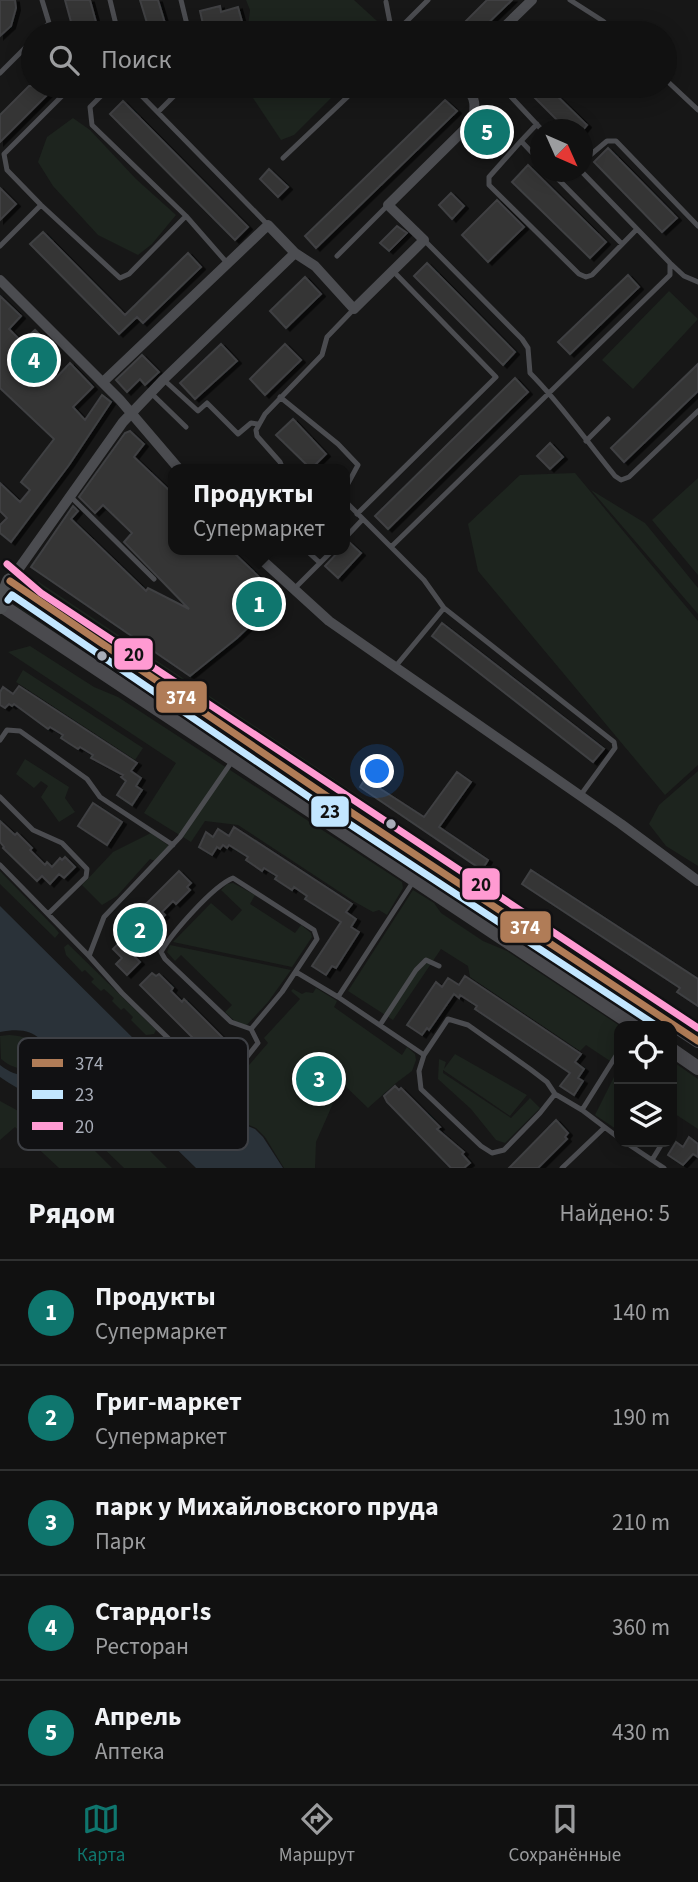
<!DOCTYPE html>
<html lang="ru">
<head>
<meta charset="utf-8">
<style>
  body { margin:0; font-family:"Source Sans 3",sans-serif; background:#1e1f1f; color:#f1f3f6 }
  .controls { position:absolute; right:21px; bottom:21px; display:grid; overflow:hidden; border-radius:14px; box-shadow:0 4px 18px #0003 }
  .controls button { width:63px; height:63px; display:grid; place-items:center; padding:0; border:0; border-bottom:2px solid #303131; background:#111; color:#f1f3f6; font:35px sans-serif }
  .compass { position:absolute; left:530px; top:119px; width:63px; height:63px; border-radius:50%; background:#111; box-shadow:0 4px 18px #0003; rotate:135deg }
  .you { position:absolute; left:378px; top:772px; width:24px; height:24px; margin:-18px; border:5px solid #fff; border-radius:50%; background:#1a73e8; box-shadow:0 0 0 10px #1a73e833 }
  .badge { display:grid; place-items:center; width:46px; height:46px; border-radius:50%; background:#0f766e; color:#fff; font-size:23px; font-weight:700 }
  .pin { position:absolute; translate:-50% -50%; border:4px solid #fff; box-shadow:0 2px 7px #0006 }
  .popup { position:absolute; left:168px; top:464px; width:182px; height:91px; box-sizing:border-box; display:grid; place-content:center; border-radius:14px; background:#111; filter:drop-shadow(0 2px 5px #0005); font-size:23px; white-space:nowrap; color:#9c9d9f }
  .popup b { font-size:26px; color:#f1f3f6 }
  .popup::after { content:''; position:absolute; left:50%; top:100%; margin-left:-14px; border:14px solid transparent; border-top-color:#111 }
  .list { margin:0; padding:0; list-style:none }
  h2 { display:flex; justify-content:space-between; align-items:center; height:91px; margin:0; padding:0 28px; font-size:30px }
  h2 small { font-size:23px; font-weight:400; color:#9c9d9f }
  .list li { display:grid; grid-template-columns:46px 1fr auto; gap:21px; align-items:center; box-sizing:border-box; height:105px; padding:0 28px; border-top:2px solid #303131 }
  .list b { display:block; font-size:26px; white-space:nowrap }
  .list p { margin:0; font-size:23px; white-space:nowrap; color:#9c9d9f }
  .list em { font-size:23px; font-style:normal; color:#9c9d9f }
  .icon { flex:none; width:38px; height:38px; fill:none; stroke:currentColor; stroke-width:2; stroke-linecap:round; stroke-linejoin:round }
  .map { position:relative; flex:none; width:698px; height:1168px; overflow:hidden }
  .search { position:absolute; background:#111; box-shadow:0 4px 18px #0003; left:21px; right:21px; top:21px; height:77px; display:flex; align-items:center; gap:18px; box-sizing:border-box; padding:0 24px; border-radius:38px; color:#9c9d9f; font-size:26px }
  .sheet { height:616px; background:#111 }
  nav { display:flex; justify-content:space-around; align-items:center; box-sizing:border-box; height:98px; border-top:2px solid #303131; background:#111; font-size:19px; color:#9c9d9f }
  nav a { display:grid; justify-items:center; gap:4px }
  nav .on { color:#0f766e }
  .map>svg:first-child { display:block }
</style>
</head>
<body>
<div class="map">
<svg width="698" height="1168" viewBox="0 0 698 1168">
  <defs>
    <filter id="shadow"><feDropShadow dx="4" dy="2.5" stdDeviation="0" flood-color="#0009"/></filter>
  </defs>
  <rect width="100%" height="100%" fill="#171717"/>
  <path fill="#1d241e" d="M 246,0 L 354,0 L 377,21 L 380,33 L 247,33 L 250,10 Z
    M 245,86 L 343,86 L 294,135 L 281,140 Z
    M 73,118 L 90,130 L 136,179 L 176,215 L 152,244 L 138,255 L 98,235 L 53,186 L 38,162 L 47,137 Z
    M 669,291 L 698,319 L 633,389 L 602,360 Z
    M 575,473 L 698,621 L 698,765 L 665,795 L 478,571 L 468,524 L 520,475 Z
    M 698,478 L 698,575 L 652,520 Z
    M 591,490 L 645,523 L 698,588 L 698,614 Z
    M 39,582 L 376,807 L 372,811 L 349,801 L 33,586 L 33,583 Z
    M 19,600 L 325,803 L 321,808 L 16,606 Z
    M 30,646 L 94,687 L 118,697 L 402,882 L 403,888 L 387,915 L 379,910 L 373,912 L 355,902 L 238,825 L 205,821 L 191,842 L 144,813 L 176,763 L 8,652 Z
    M 23,670 L 143,748 L 135,760 L 16,682 Z
    M 25,759 L 69,787 L 65,798 L 75,812 L 59,822 L 41,797 L 48,786 L 41,781 L 34,788 L 16,774 Z
    M 698,771 L 698,866 L 666,846 L 649,824 L 659,805 Z
    M 334,810 L 663,1026 L 651,1026 L 331,815 Z
    M 151,833 L 169,846 L 155,861 L 150,859 L 117,896 L 102,905 L 82,885 L 113,852 Z
    M 0,871 L 55,928 L 59,933 L 55,938 L 0,884 Z
    M 233,883 L 255,895 L 250,904 L 295,933 L 301,925 L 311,933 L 312,937 L 292,967 L 173,942 L 211,903 L 232,921 L 242,910 L 221,890 L 227,884 Z
    M 413,890 L 434,903 L 441,913 L 483,941 L 507,951 L 620,1026 L 619,1131 L 595,1115 L 619,1067 L 586,1045 L 580,1051 L 470,977 L 468,966 L 441,949 L 393,1020 L 348,991 Z
    M 68,944 L 156,1030 L 154,1034 L 146,1035 L 131,1020 L 133,1017 L 124,1008 L 121,1010 L 112,1001 L 114,998 L 104,989 L 101,991 L 91,982 L 94,979 L 85,970 L 82,972 L 66,955 L 64,947 Z
    M 170,945 L 291,970 L 268,1002 L 245,1027 L 239,1025 L 225,1012 L 232,1005 L 181,955 L 175,961 L 167,952 Z
    M 316,988 L 337,1001 L 334,1007 L 402,1055 L 407,1047 L 415,1054 L 416,1060 L 412,1071 L 396,1083 L 368,1108 L 342,1083 L 316,1142 L 315,1168 L 284,1168 L 265,1137 L 256,1128 L 228,1116 L 174,1059 L 186,1038 L 217,1075 L 231,1086 L 268,1043 L 264,1038 L 300,999 L 291,991 L 293,989 L 302,994 L 306,992 L 313,993 Z
    M 9,1035 C 29,1036 42,1043 45,1064 C 31,1073 14,1070 1,1059 L 0,1036 Z
    M 455,1054 L 527,1095 L 510,1116 L 443,1070 L 443,1073 L 511,1118 L 530,1098 L 540,1108 L 505,1143 L 496,1140 L 471,1109 L 438,1079 L 439,1059 L 446,1062 L 444,1069 Z
    M 672,1061 L 698,1079 L 698,1129 L 672,1112 Z
    M 0,1101 L 22,1113 L 76,1132 L 112,1168 L 59,1168 L 15,1127 L 0,1140 Z
    M 90,1135 L 140,1141 L 167,1168 L 124,1168 Z"/>
  <path fill="#2a3239" d="M 0,906 L 142,1047 L 152,1055 L 160,1046 L 164,1048 L 197,1096 L 218,1106 L 226,1117 L 255,1129 L 263,1137 L 283,1168 L 196,1168 L 150,1123 C 98,1121 43,1107 0,1077 L 0,1065 C 16,1078 34,1079 52,1068 C 46,1036 32,1026 0,1032 Z"/>
  <path fill="#353536" stroke="#3f4043" stroke-width="2" filter="url(#shadow)" d="M 0,0 L 15,0 L 16,8 L 11,26 L 0,36 Z
    M 65,0 L 90,0 L 99,33 L 74,33 Z
    M 140,0 L 158,0 L 168,33 L 150,33 Z
    M 487,0 L 512,0 L 478,33 L 454,33 Z
    M 220,6 L 221,12 L 238,7 L 243,25 L 205,33 L 200,11 Z
    M 29,86 L 56,86 L 0,142 L 0,115 Z
    M 523,86 L 547,86 L 587,125 L 583,130 L 567,130 Z
    M 445,100 L 457,111 L 316,248 L 305,236 Z
    M 123,101 L 248,227 L 235,240 L 110,114 Z
    M 608,148 L 677,218 L 662,232 L 594,162 Z
    M 528,165 L 606,242 L 590,258 L 512,182 Z
    M 269,169 L 288,187 L 278,197 L 260,179 Z
    M 0,188 L 16,204 L 0,220 Z
    M 451,193 L 464,206 L 452,219 L 439,205 Z
    M 497,200 L 524,227 L 488,262 L 462,235 Z
    M 397,226 L 407,233 L 389,251 L 380,243 Z
    M 43,232 L 125,315 L 188,253 L 201,267 L 143,323 L 137,317 L 119,334 L 30,244 Z
    M 427,263 L 515,352 L 503,365 L 414,276 Z
    M 628,275 L 639,287 L 570,354 L 558,342 Z
    M 305,277 L 321,294 L 286,328 L 270,311 Z
    M 0,296 L 21,316 L 9,329 L 22,342 L 35,330 L 48,343 L 36,356 L 42,361 L 40,363 L 55,379 L 70,363 L 93,387 L 73,407 L 85,420 L 102,395 L 111,402 L 69,465 L 11,542 L 0,533 L 0,525 L 7,518 L 0,511 L 0,483 L 20,502 L 30,490 L 21,482 L 54,439 L 0,388 Z
    M 221,344 L 237,361 L 195,399 L 180,383 Z
    M 285,344 L 301,360 L 265,395 L 250,379 Z
    M 142,355 L 159,372 L 145,385 L 140,379 L 127,392 L 116,380 Z
    M 698,364 L 698,391 L 624,462 L 611,448 Z
    M 515,378 L 528,392 L 388,529 L 375,516 Z
    M 293,419 L 326,454 L 311,469 L 276,435 Z
    M 130,431 L 144,444 L 134,457 L 173,494 L 173,550 L 231,550 L 280,597 L 237,638 L 190,676 L 31,567 L 73,506 L 78,511 L 71,519 L 146,591 L 148,588 L 189,609 L 124,542 L 132,533 L 103,505 L 95,513 L 79,497 L 125,433 Z
    M 550,443 L 563,457 L 550,469 L 537,456 Z
    M 349,542 L 361,553 L 338,578 L 325,566 L 340,550 L 345,550 L 345,543 Z
    M 442,623 L 604,749 L 593,762 L 432,636 Z
    M 19,686 L 137,763 L 131,771 L 141,778 L 136,786 L 142,790 L 132,805 L 117,795 L 126,781 L 121,777 L 123,775 L 91,758 L 93,755 L 80,747 L 78,749 L 70,744 L 61,738 L 63,735 L 50,727 L 48,729 L 14,704 L 12,706 L 9,704 L 5,708 L 0,705 L 0,692 L 3,687 L 13,694 Z
    M 457,772 L 471,782 L 439,827 L 488,860 L 482,870 L 360,787 L 365,779 L 424,817 Z
    M 93,803 L 122,822 L 107,845 L 78,826 Z
    M 0,821 L 15,835 L 17,833 L 32,848 L 30,850 L 45,865 L 47,862 L 52,867 L 60,858 L 62,860 L 65,857 L 75,867 L 64,878 L 59,874 L 50,884 L 42,876 L 37,881 L 3,848 L 4,847 L 0,842 Z
    M 234,827 L 352,904 L 346,912 L 356,919 L 351,927 L 359,932 L 336,968 L 332,966 L 326,975 L 312,966 L 341,922 L 305,899 L 307,896 L 294,887 L 292,890 L 275,879 L 277,876 L 264,868 L 262,871 L 246,860 L 248,857 L 229,845 L 227,848 L 223,845 L 220,849 L 217,847 L 212,855 L 199,847 L 206,832 L 213,837 L 218,829 L 229,836 Z
    M 531,870 L 698,979 L 698,1006 L 677,992 L 680,988 L 522,884 Z
    M 179,871 L 191,883 L 187,887 L 190,890 L 176,904 L 173,901 L 162,912 L 165,915 L 150,930 L 148,927 L 133,942 L 136,945 L 132,949 L 135,952 L 133,955 L 140,962 L 127,975 L 116,964 L 122,958 L 113,949 L 122,940 L 116,934 Z
    M 152,973 L 156,976 L 159,974 L 173,988 L 171,991 L 182,1002 L 184,999 L 224,1039 L 222,1041 L 229,1049 L 217,1062 L 140,985 Z
    M 465,976 L 581,1054 L 575,1062 L 584,1069 L 578,1078 L 583,1081 L 574,1095 L 560,1086 L 570,1073 L 475,1009 L 477,1006 L 460,995 L 459,998 L 454,994 L 429,1030 L 427,1028 L 422,1035 L 407,1025 L 436,982 L 442,987 L 448,978 L 459,985 Z
    M 395,1086 L 399,1090 L 401,1088 L 440,1127 L 437,1129 L 464,1152 L 462,1154 L 470,1163 L 464,1168 L 451,1168 L 387,1102 L 384,1096 Z
    M 556,1120 L 568,1133 L 565,1137 L 567,1139 L 538,1168 L 509,1168 Z
    M 689,1137 L 698,1144 L 698,1157 L 693,1154 L 683,1165 L 668,1155 L 676,1142 L 683,1147 Z"/>
  <g fill="none" stroke-linecap="round" stroke-linejoin="round">
    <path stroke="#4b4c50" stroke-width="5" d="M 110,0 L 118,33
      M 181,0 L 189,33
      M 570,0 L 603,21 L 616,33
      M 386,2 L 392,33
      M 49,23 L 53,33
      M 39,33 L 49,23 L 42,0
      M 395,33 L 428,0
      M 0,73 L 32,41 L 33,42
      M 665,79 L 698,110
      M 72,86 L 4,154 L 7,170 L 41,205 L 120,278 L 129,274 L 186,216
      M 111,86 L 90,107 L 92,125 L 186,216 L 228,264
      M 132,86 L 268,225
      M 416,86 L 425,95
      M 501,86 L 542,130
      M 476,109 L 491,111 L 501,121
      M 158,112 L 184,86
      M 537,124 L 521,141 L 540,161
      M 521,141 L 489,177 L 489,185 L 579,274 L 586,277 L 592,275 L 637,229
      M 283,158 L 359,86
      M 582,162 L 607,141 L 616,141 L 698,226
      M 551,172 L 622,244
      M 424,240 L 522,339 L 528,348 L 530,373 C 561,404 587,442 615,476 L 621,480 L 629,477 L 698,411
      M 0,246 L 41,205
      M 337,256 L 388,205
      M 670,263 L 684,276 L 698,282
      M 164,380 L 198,411 L 207,403 L 238,434 L 251,423 L 258,424
      M 151,393 L 186,427
      M 280,397 L 338,444 L 358,465 L 345,489
      M 586,441 L 608,419
      M 283,469 L 280,462 L 257,436 L 256,430 L 265,414 L 322,355 L 327,337 L 354,309
      M 70,496 L 154,579
      M 345,501 L 391,547 L 670,275 L 670,263 L 582,172
      M 357,514 L 496,377 L 393,271
      M 345,538 L 362,520
      M 391,547 L 424,580 L 444,608 L 614,742 L 615,748 L 580,796
      M 306,550 L 320,563
      M 293,590 L 333,550
      M 395,667 L 444,608
      M 0,740 L 7,730 L 20,731 L 87,779 L 100,797 L 173,845
      M 233,760 L 180,837 L 104,917 L 89,956 L 122,993 L 213,1082 L 231,1077 L 258,1043 L 251,1029
      M 0,797 L 33,830 L 62,843 L 87,869 L 86,877 L 48,914
      M 0,865 L 89,956
      M 233,878 L 314,930 L 317,939 L 282,992 L 251,1029 L 231,1022 L 165,959 L 161,952 C 172,933 213,886 233,878 Z
      M 296,972 L 338,997 L 424,1055 L 448,1019 L 468,1025 L 530,1069 L 547,1082 L 555,1094 L 582,1110 L 619,1051
      M 338,997 L 413,882
      M 380,1025 L 416,970 L 426,960 L 439,966
      M 424,1055 L 419,1071 L 421,1089 L 481,1146 L 492,1153 L 504,1150 L 540,1113 L 555,1094
      M 582,1110 L 619,1138
      M 625,1142 L 664,1168
      M 652,1160 L 663,1142
      M 562,1168 L 604,1128"/>
    <path stroke="#4b4c50" stroke-width="10" d="M 498,33 L 532,0
      M 0,280 L 120,400 L 179,469
      M 103,382 L 268,225 L 295,253 L 315,266 L 354,309 L 424,240 L 388,205 L 472,122 C 476,107 476,97 465,86
      M 251,550 L 329,621 L 621,824 L 698,881
      M 10,581 L 123,422 L 164,379 L 295,253"/>
    <path stroke="#4a4a4e" stroke-width="14" d="M 10,581 L 337,803 L 698,1041
      M 1,605 L 635,1026
      M 672,1050 L 698,1068"/>
    <path stroke="#4d4f52" stroke-width="16" d="M 0,606 L 10,581"/>
    <g stroke="#111113" stroke-width="12">
      <path id="bus-1" d="M 10,581 L 337,803 L 698,1041"/>
    </g>
    <g stroke="#111113" stroke-width="12">
      <path id="bus-2" d="M 8,600 L 12,595 L 331,812 L 657,1026"/>
    </g>
    <g stroke="#111113" stroke-width="12">
      <path id="bus-3" d="M 7,564 L 41,593 L 698,1028"/>
    </g>
    <use href="#bus-1" stroke="#b07c57" stroke-width="7"/>
    <use href="#bus-2" stroke="#c2e6ff" stroke-width="7"/>
    <use href="#bus-3" stroke="#ff9ad2" stroke-width="7"/>
  </g>
  <g fill="#a8adb8" stroke="#111113" stroke-width="2.5">
    <circle cx="102" cy="656" r="6"/>
    <circle cx="391" cy="824" r="6"/>
  </g>
  <rect x="18" y="1038" width="230" height="112" rx="10" fill="#111113" stroke="#3e4045" stroke-width="2"/>
  <rect x="32" y="1059" width="31" height="8" fill="#b07c57"/>
  <rect x="32" y="1090" width="31" height="9" fill="#c2e6ff"/>
  <rect x="32" y="1122" width="31" height="8" fill="#ff9ad2"/>
  <g font-size="19" fill="#a8adb8">
    <text x="75" y="1070">374</text>
    <text x="75" y="1101">23</text>
    <text x="75" y="1133">20</text>
  </g>
  <g stroke="#111113" stroke-width="2.5">
    <rect x="113" y="637" width="41" height="34" rx="7" fill="#ff9ad2"/>
    <rect x="155" y="680" width="53" height="34" rx="7" fill="#b07c57"/>
    <rect x="310" y="795" width="40" height="33" rx="7" fill="#c2e6ff"/>
    <rect x="461" y="867" width="40" height="34" rx="7" fill="#ff9ad2"/>
    <rect x="499" y="910" width="53" height="34" rx="7" fill="#b07c57"/>
  </g>
  <g font-size="19" text-anchor="middle" font-weight="bold" fill="#fff">
    <text x="181" y="704">374</text>
    <text x="525" y="934">374</text>
  </g>
  <g font-size="19" text-anchor="middle" font-weight="bold" fill="#111">
    <text x="134" y="661">20</text>
    <text x="330" y="818">23</text>
    <text x="481" y="891">20</text>
  </g>
</svg>
<div class="controls">
<button><svg class="icon" aria-label="locate" viewBox="0 0 24 24"><circle cx="12" cy="12" r="6"/><path d="M12 2v4M12 18v4M2 12h4M18 12h4"/></svg></button>
<button><svg class="icon" aria-label="layers" viewBox="0 0 24 24"><path d="M12 4l9 5-9 5-9-5zM3 14l9 5 9-5"/></svg></button>
</div>
<svg class="compass" viewBox="-18 -18 36 36"><path d="M0-13l5 13h-10z" fill="#e53935"/><path d="M0 13l5-13h-10z" fill="#9c9d9f"/></svg>
<div class="you"></div>
<div class="pin badge" style="left:259px;top:604px">1</div>
<div class="popup"><b>Продукты</b>Супермаркет</div>
<div class="pin badge" style="left:140px;top:930px">2</div>
<div class="pin badge" style="left:319px;top:1079px">3</div>
<div class="pin badge" style="left:34px;top:360px">4</div>
<div class="pin badge" style="left:487px;top:132px">5</div>
<div class="search"><svg class="icon" aria-label="search" viewBox="0 0 24 24"><circle cx="10" cy="10" r="6"/><path d="M15 15l6 6"/></svg>Поиск</div>
</div>
<section class="sheet">
<h2>Рядом<small>Найдено: 5</small></h2>
<ul class="list">
<li><span class="badge">1</span><div><b>Продукты</b><p>Супермаркет</p></div><em>140 m</em></li>
<li><span class="badge">2</span><div><b>Григ-маркет</b><p>Супермаркет</p></div><em>190 m</em></li>
<li><span class="badge">3</span><div><b>парк у Михайловского пруда</b><p>Парк</p></div><em>210 m</em></li>
<li><span class="badge">4</span><div><b>Стардог!s</b><p>Ресторан</p></div><em>360 m</em></li>
<li><span class="badge">5</span><div><b>Апрель</b><p>Аптека</p></div><em>430 m</em></li>
</ul>
</section>
<nav>
<a class="on"><svg class="icon" aria-label="map" viewBox="0 0 24 24"><path d="M3 6l6-2 6 2 6-2v14l-6 2-6-2-6 2zM9 4v14M15 6v14"/></svg>Карта</a>
<a><svg class="icon" aria-label="directions" viewBox="0 0 24 24"><path d="M12 3l9 9-9 9-9-9zM9 14v-3h6M13 9l2 2-2 2"/></svg>Маршрут</a>
<a><svg class="icon" aria-label="saved" viewBox="0 0 24 24"><path d="M7 4h10v16l-5-4-5 4z"/></svg>Сохранённые</a>
</nav>
</body>
</html>
